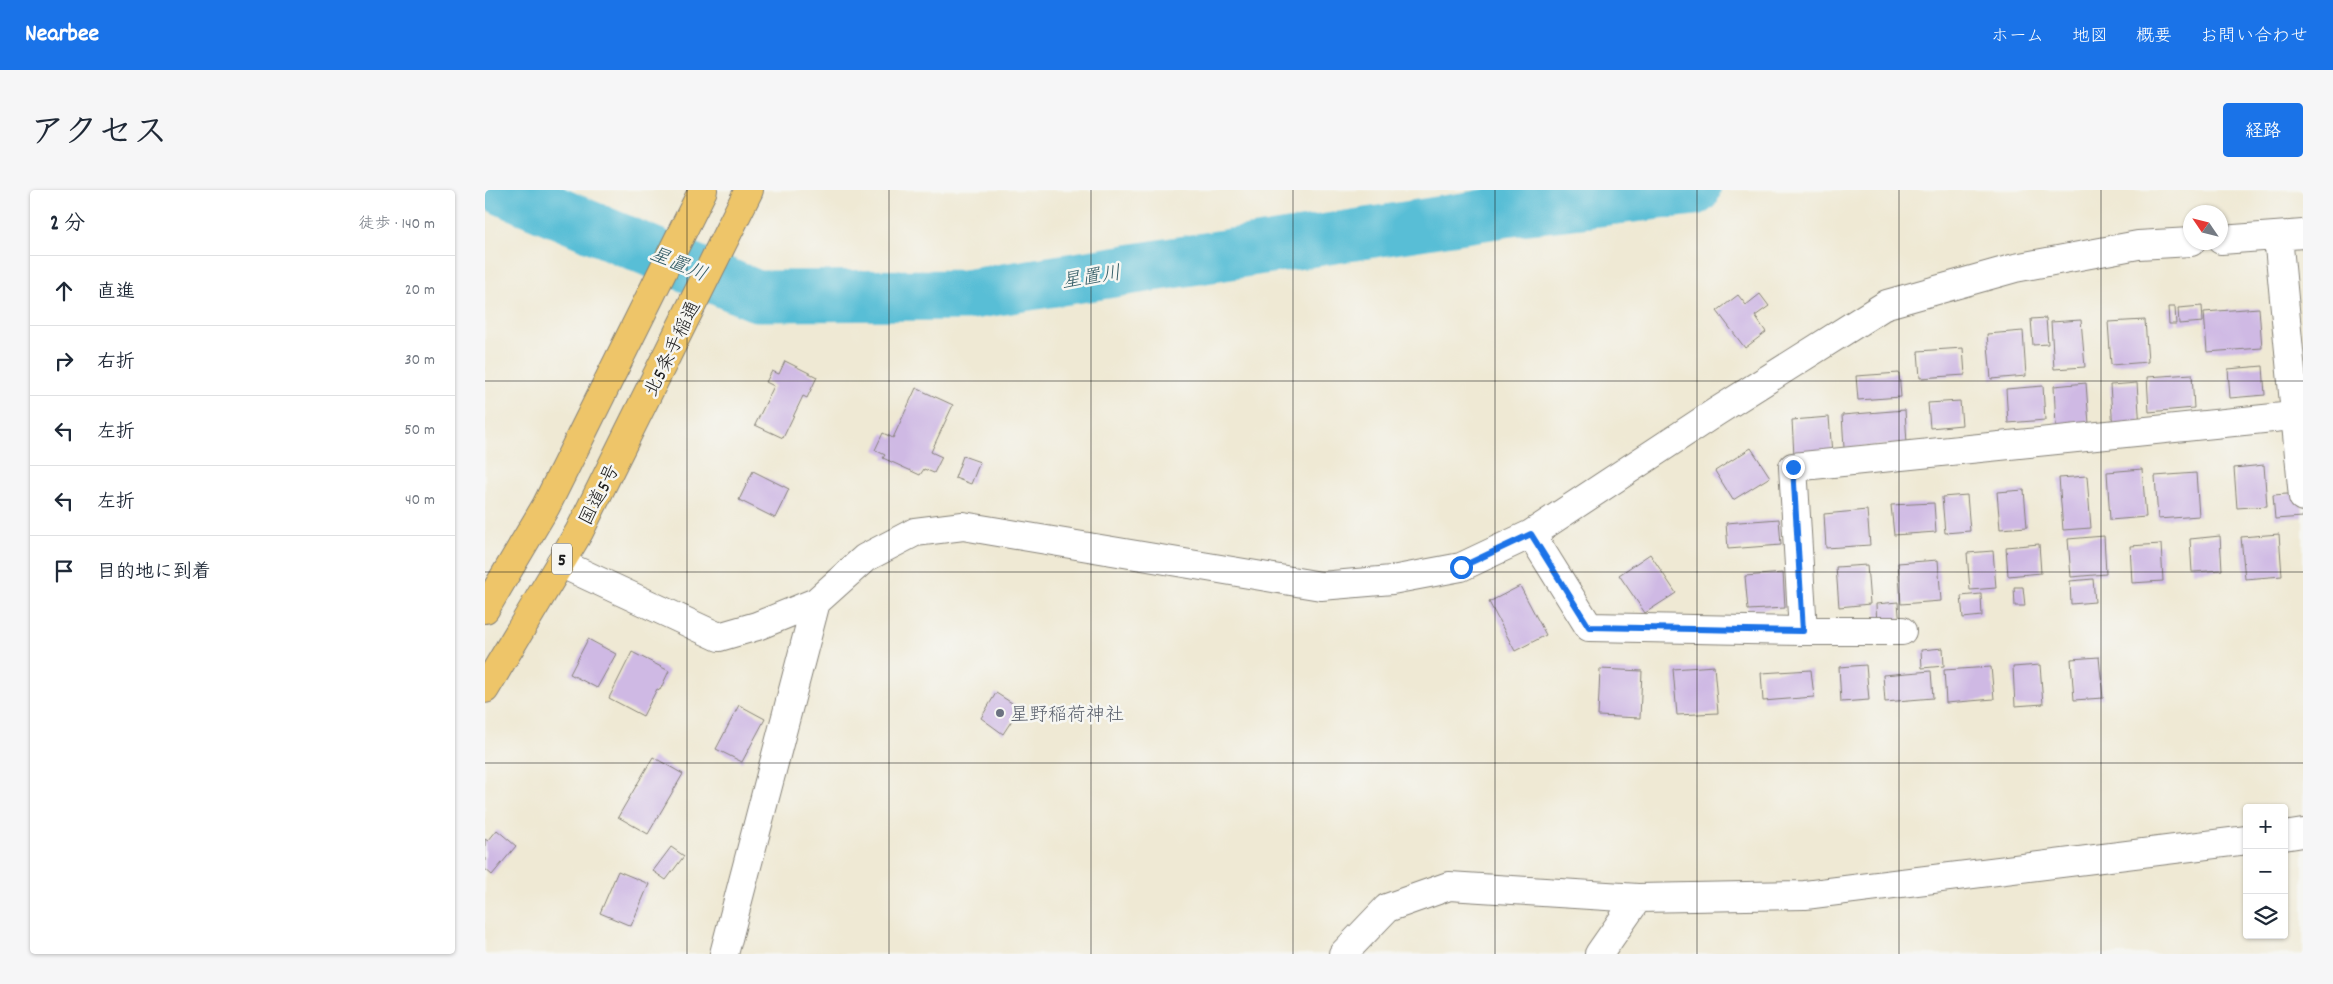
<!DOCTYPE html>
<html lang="ja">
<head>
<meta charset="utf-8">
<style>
  body { margin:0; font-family:Dekko,"Klee One",sans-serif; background:#f6f6f7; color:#1f2937 }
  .controls { position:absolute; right:15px; bottom:15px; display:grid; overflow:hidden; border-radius:5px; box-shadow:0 1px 4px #0004 }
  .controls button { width:45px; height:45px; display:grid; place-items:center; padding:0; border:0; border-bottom:1px solid #e0e1e3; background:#fff; color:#1f2937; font:25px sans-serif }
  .compass { position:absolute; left:1698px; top:15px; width:45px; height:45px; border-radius:50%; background:#fff; box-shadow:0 1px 4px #0004; rotate:305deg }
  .stop { position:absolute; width:15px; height:15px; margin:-11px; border:4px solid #1a73e8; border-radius:50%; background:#fff }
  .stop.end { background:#1a73e8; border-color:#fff; box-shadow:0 1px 5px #0008 }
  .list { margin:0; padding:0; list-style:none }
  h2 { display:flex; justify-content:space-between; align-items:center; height:65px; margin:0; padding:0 20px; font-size:21px }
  h2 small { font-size:16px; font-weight:400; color:#747a83 }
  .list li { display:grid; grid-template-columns:32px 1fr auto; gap:15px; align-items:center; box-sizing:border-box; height:70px; padding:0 20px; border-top:1px solid #e0e1e3 }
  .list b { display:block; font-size:19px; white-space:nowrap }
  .list em { font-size:16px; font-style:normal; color:#747a83 }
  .icon { flex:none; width:28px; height:28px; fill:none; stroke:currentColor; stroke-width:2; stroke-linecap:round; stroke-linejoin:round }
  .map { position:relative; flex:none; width:1818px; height:764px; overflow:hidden; border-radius:5px }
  header { display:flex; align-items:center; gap:30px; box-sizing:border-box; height:70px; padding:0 25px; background:#1a73e8; color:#fff }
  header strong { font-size:24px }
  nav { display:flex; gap:28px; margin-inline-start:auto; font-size:18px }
  .intro { display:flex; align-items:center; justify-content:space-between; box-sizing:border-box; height:120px; padding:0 30px }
  h1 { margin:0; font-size:35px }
  .button { padding:12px 22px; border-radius:5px; background:#1a73e8; color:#fff; font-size:18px; font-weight:700 }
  main { display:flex; gap:30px; padding:0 30px }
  aside { flex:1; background:#fff; border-radius:5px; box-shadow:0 1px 4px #0004 }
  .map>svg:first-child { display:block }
</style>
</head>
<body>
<header>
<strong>Nearbee</strong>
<nav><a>ホーム</a><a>地図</a><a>概要</a><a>お問い合わせ</a></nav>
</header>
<div class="intro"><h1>アクセス</h1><a class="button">経路</a></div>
<main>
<aside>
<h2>2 分<small>徒歩 · 140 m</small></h2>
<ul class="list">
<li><svg class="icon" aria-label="ahead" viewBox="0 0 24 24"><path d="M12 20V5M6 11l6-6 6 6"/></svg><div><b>直進</b></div><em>20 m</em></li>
<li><svg class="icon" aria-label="right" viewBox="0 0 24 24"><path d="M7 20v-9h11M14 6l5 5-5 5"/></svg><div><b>右折</b></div><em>30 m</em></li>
<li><svg class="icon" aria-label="left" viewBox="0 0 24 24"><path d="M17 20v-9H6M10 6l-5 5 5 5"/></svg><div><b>左折</b></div><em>50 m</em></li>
<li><svg class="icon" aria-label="left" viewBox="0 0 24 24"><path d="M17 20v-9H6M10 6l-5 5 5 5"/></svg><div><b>左折</b></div><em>40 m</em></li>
<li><svg class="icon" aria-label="arrive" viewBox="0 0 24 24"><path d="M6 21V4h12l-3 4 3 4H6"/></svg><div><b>目的地に到着</b></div></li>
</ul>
</aside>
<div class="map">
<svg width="1818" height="764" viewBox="0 0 1818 764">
  <rect width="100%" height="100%" fill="#f6f6f2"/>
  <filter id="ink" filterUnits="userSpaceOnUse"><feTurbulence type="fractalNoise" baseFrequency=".02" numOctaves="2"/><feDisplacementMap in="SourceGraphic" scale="10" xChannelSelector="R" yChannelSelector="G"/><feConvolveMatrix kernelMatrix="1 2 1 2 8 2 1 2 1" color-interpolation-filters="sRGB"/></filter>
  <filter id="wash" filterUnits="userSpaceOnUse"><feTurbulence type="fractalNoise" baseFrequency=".0096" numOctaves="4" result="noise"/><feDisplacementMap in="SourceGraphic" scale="20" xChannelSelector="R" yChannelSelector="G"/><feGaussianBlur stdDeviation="1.12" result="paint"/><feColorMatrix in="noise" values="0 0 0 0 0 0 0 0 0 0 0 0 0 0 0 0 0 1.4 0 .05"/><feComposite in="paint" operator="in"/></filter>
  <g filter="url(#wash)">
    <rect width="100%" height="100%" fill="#efe9d4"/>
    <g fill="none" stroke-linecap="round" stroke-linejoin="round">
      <path stroke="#58bed6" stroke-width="51" d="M 18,0 L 272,106 L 480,105 L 1018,22 L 1210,0"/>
    </g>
    <g id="blocks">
      <path fill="#cfb9e4" d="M 1275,104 L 1284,116 L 1270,126 L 1281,142 L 1260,158 L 1232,121 L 1253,105 L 1261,115 Z
        M 1717,116 L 1718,132 L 1694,134 L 1693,118 Z
        M 1683,117 L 1690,117 L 1691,134 L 1684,134 Z
        M 1774,118 L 1777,158 L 1722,162 L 1719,122 Z
        M 1561,128 L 1563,154 L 1548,155 L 1546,129 Z
        M 1596,130 L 1600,177 L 1569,179 L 1566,132 Z
        M 1660,130 L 1663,172 L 1626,175 L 1623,132 Z
        M 1538,141 L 1541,186 L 1506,189 L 1502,144 Z
        M 1478,158 L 1480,185 L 1435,188 L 1433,161 Z
        M 300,171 L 332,187 L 322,208 L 318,206 L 298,248 L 270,235 L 289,196 L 281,192 L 287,181 L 294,184 Z
        M 1778,176 L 1780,205 L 1745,208 L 1743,179 Z
        M 1414,183 L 1416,207 L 1373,210 L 1371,186 Z
        M 1707,184 L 1709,218 L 1664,222 L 1662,187 Z
        M 1601,193 L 1604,234 L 1571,237 L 1569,196 Z
        M 1652,193 L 1655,238 L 1628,240 L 1625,195 Z
        M 1558,196 L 1560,230 L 1523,233 L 1521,199 Z
        M 431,198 L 468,215 L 446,262 L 457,267 L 449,283 L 439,279 L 435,285 L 398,268 L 400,265 L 390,260 L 398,243 L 408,248 Z
        M 1475,211 L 1477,235 L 1445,238 L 1443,213 Z
        M 1420,220 L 1422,254 L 1359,258 L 1357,225 Z
        M 1344,227 L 1347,263 L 1309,266 L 1307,230 Z
        M 1266,258 L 1285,287 L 1248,310 L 1230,281 Z
        M 478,266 L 495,272 L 486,294 L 470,288 Z
        M 1779,275 L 1782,316 L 1752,318 L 1749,278 Z
        M 1657,279 L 1661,327 L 1625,330 L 1622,282 Z
        M 268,281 L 304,299 L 290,328 L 254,310 Z
        M 1711,283 L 1714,326 L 1673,329 L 1670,286 Z
        M 1602,286 L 1606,338 L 1578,340 L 1574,288 Z
        M 1539,300 L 1542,337 L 1515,339 L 1512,302 Z
        M 1816,303 L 1818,327 L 1790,329 L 1788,305 Z
        M 1482,305 L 1485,341 L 1460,343 L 1457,307 Z
        M 1449,313 L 1451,342 L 1409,345 L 1406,315 Z
        M 1382,320 L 1385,355 L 1341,358 L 1339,324 Z
        M 1294,329 L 1296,355 L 1243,359 L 1241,333 Z
        M 1794,344 L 1797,386 L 1760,389 L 1756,347 Z
        M 1619,346 L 1621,384 L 1586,387 L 1583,349 Z
        M 1735,346 L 1737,380 L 1707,382 L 1705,349 Z
        M 1554,354 L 1556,383 L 1523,386 L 1521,357 Z
        M 1676,354 L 1678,391 L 1647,393 L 1645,356 Z
        M 1508,361 L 1511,398 L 1485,400 L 1482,363 Z
        M 1165,364 L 1191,403 L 1160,423 L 1134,385 Z
        M 1453,370 L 1456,411 L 1416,414 L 1413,373 Z
        M 1382,375 L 1385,414 L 1354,417 L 1351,377 Z
        M 1298,383 L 1300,418 L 1263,420 L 1260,386 Z
        M 1608,389 L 1610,412 L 1586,414 L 1585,391 Z
        M 1035,396 L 1061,445 L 1030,461 L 1004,412 Z
        M 1529,397 L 1538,397 L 1540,416 L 1530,416 Z
        M 1496,404 L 1497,426 L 1478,428 L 1476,406 Z
        M 1413,412 L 1415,436 L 1392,438 L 1391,414 Z
        M 103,449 L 131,464 L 112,498 L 85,484 Z
        M 1458,458 L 1459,476 L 1437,478 L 1436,460 Z
        M 147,462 L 184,481 L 175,500 L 172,499 L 158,526 L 124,508 Z
        M 1614,467 L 1618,508 L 1589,510 L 1586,469 Z
        M 1381,475 L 1384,510 L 1356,512 L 1354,477 Z
        M 1555,475 L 1558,514 L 1530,516 L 1528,477 Z
        M 1229,476 L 1233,523 L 1192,525 L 1188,479 Z
        M 1506,477 L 1509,509 L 1461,513 L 1459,480 Z
        M 1115,479 L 1157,481 L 1155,528 L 1113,526 Z
        M 1326,480 L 1329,507 L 1278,511 L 1276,483 Z
        M 1446,481 L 1448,508 L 1400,512 L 1398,485 Z
        M 511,503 L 535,518 L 518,544 L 496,528 Z
        M 254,515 L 280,529 L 257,572 L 231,559 Z
        M 168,567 L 198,584 L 163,644 L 133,627 Z
        M 12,640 L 31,656 L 7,685 L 0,679 L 0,649 L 3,651 Z
        M 186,657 L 199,666 L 181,690 L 168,681 Z
        M 133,681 L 164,694 L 146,736 L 115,723 Z"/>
    </g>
  </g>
  <g filter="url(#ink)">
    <use href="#blocks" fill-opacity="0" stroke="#868278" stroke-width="1"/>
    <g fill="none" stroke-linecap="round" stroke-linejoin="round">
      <g stroke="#868278" stroke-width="30">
        <path id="minor" d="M 1793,46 L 1818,307
          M 1736,50 L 1818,44
          M 1046,344 L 1104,437 L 1318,441 L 1417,441
          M 75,373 L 234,447 L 272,436 L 331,412 L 380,368 L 430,342 L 478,336 L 836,396 L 907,390 L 976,377 L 1046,344 L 1231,222 L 1402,114 L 1530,78 L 1653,55 L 1706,52
          M 1318,441 L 1308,277 L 1818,225
          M 1799,646 L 1818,643
          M 239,764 L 331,412
          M 858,764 L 902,718 L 964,696 L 1153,708 L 1320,705 L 1762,650
          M 1114,764 L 1153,708"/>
      </g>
      <g stroke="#868278" stroke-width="30">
        <path id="highway" d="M 0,419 L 61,316 L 218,0
          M 0,499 L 94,342 L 264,0"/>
      </g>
      <use href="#minor" stroke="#fff" stroke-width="28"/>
      <use href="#highway" stroke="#eec569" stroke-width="28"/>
    </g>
  </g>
  <g fill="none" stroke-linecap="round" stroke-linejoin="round" filter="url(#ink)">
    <path stroke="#1a73e8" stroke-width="6" d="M 976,377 L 1046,344 L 1104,437 L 1318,441 L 1308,277"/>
  </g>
  <path fill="none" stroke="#1c1c1c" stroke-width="1" stroke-opacity="0.55" d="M 202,0 L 202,764M 404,0 L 404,764M 606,0 L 606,764M 808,0 L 808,764M 1010,0 L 1010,764M 1212,0 L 1212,764M 1414,0 L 1414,764M 1616,0 L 1616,764M 0,191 L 1818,191M 0,382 L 1818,382M 0,573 L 1818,573"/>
  <circle fill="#6b7280" stroke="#f6f6f2" stroke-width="2" cx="515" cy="523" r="5"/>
  <g text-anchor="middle" stroke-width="5" stroke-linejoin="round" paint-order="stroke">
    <rect fill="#f6f6f2" stroke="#5d5d5c" stroke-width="1" x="67" y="353.5" width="20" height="31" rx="4"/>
    <g font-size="18" font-weight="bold" fill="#1c1c1c">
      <text x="77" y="375">5</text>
    </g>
    <g font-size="19" fill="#1c1c1c" stroke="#f6f6f2">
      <text transform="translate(186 158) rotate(-64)" y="7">北5条手稲通</text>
      <text transform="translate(113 304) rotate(-63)" y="7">国道5号</text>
    </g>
    <g font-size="19" fill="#5b616d" stroke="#f6f6f2" text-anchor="start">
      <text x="525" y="530">星野稲荷神社</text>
    </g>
    <g font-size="20" font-style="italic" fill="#345d66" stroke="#f6f6f2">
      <text transform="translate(194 73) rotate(23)" y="7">星置川</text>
      <text transform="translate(606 86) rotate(-9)" y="7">星置川</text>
    </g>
  </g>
</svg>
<div class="controls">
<button>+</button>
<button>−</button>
<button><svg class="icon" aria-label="layers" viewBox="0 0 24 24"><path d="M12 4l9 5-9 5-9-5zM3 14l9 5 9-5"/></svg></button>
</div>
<svg class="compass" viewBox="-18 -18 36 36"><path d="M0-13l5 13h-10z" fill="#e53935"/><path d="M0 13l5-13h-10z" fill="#747a83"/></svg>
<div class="stop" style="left:976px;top:377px"></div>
<div class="stop end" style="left:1308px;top:277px"></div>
</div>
</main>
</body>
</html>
